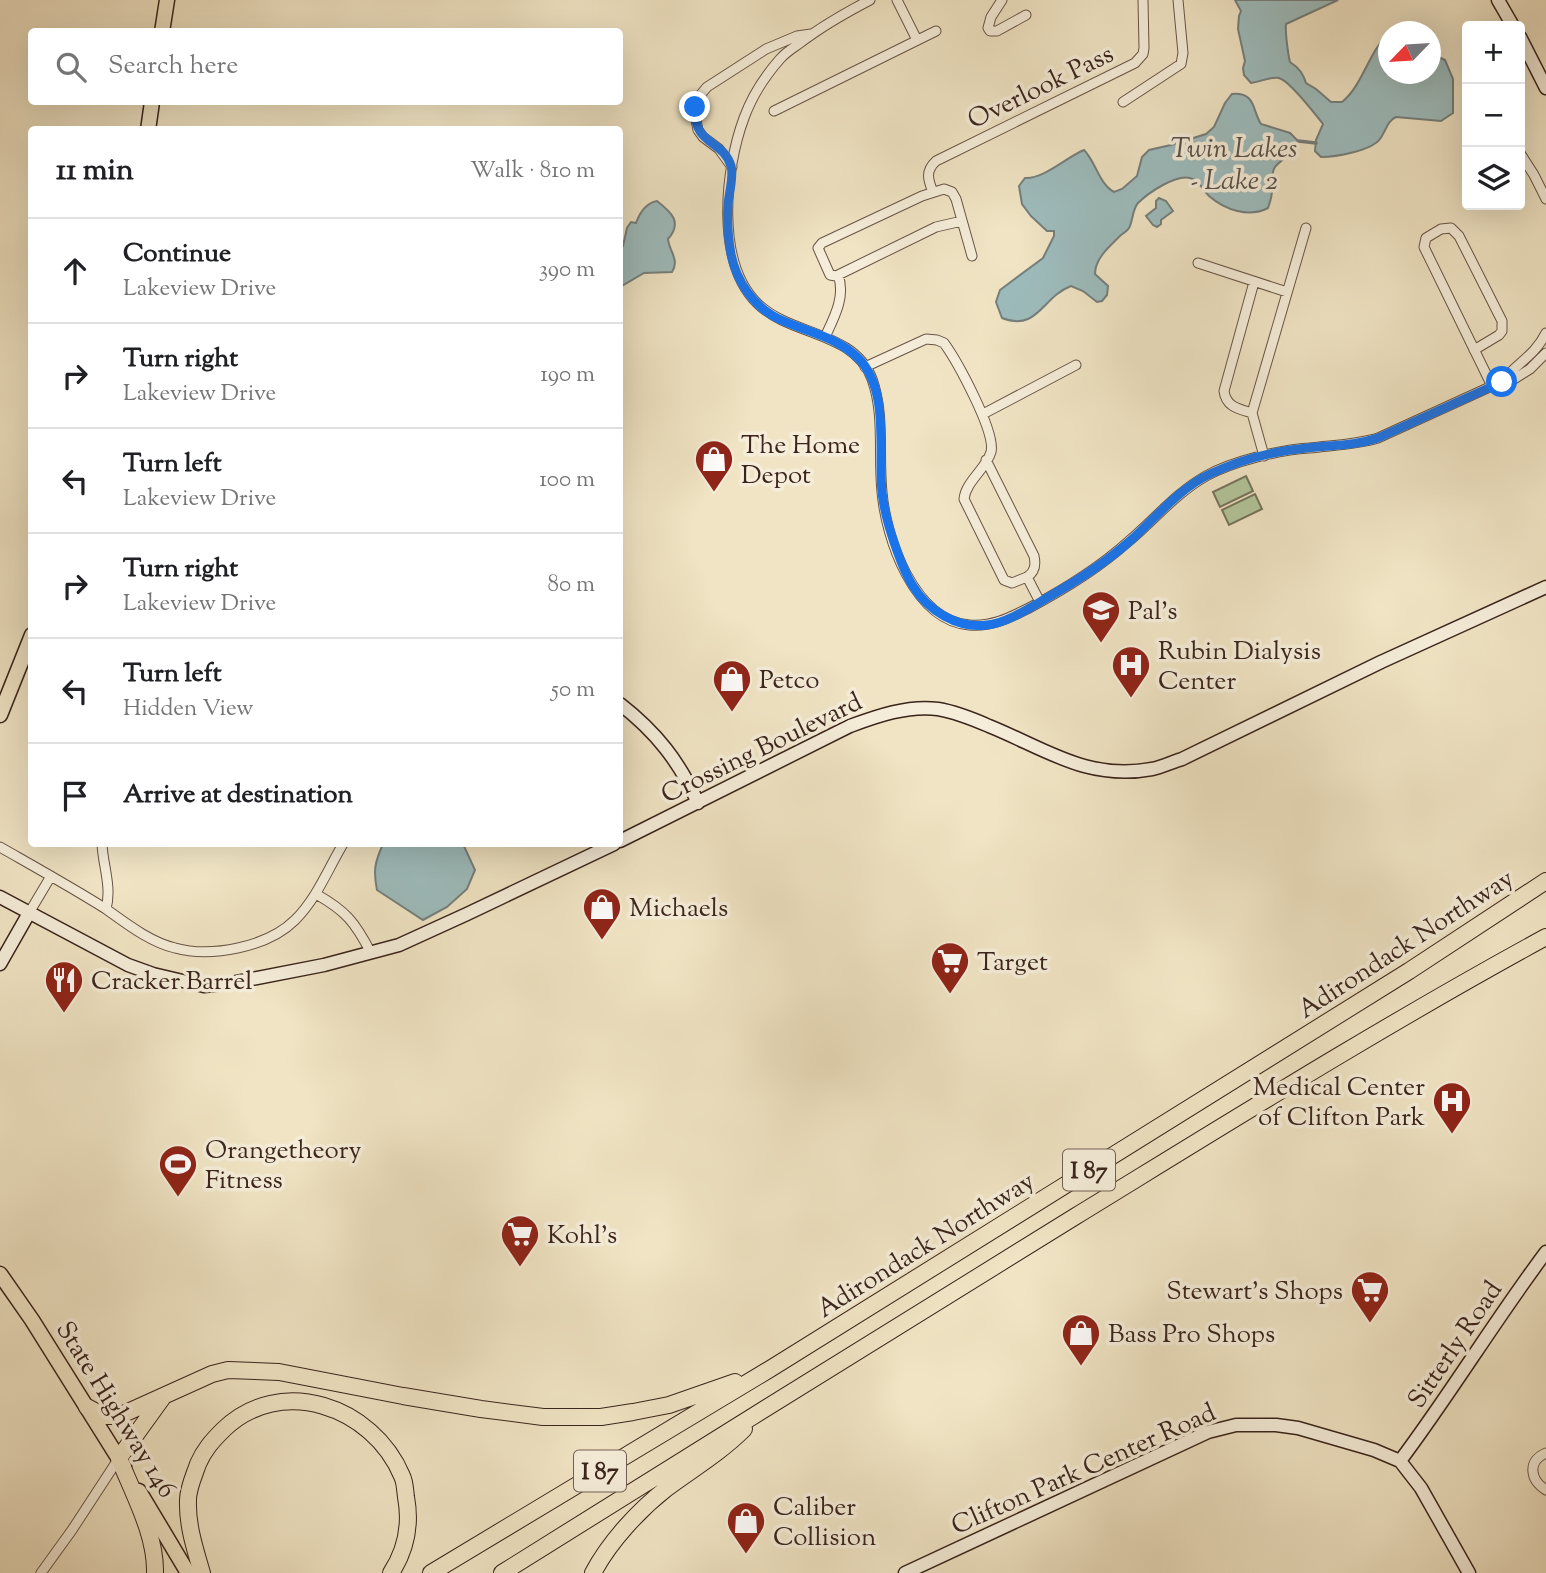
<!DOCTYPE html>
<html lang="en">
<head>
<meta charset="utf-8">
<style>
  body { margin:0; font-family:"Sorts Mill Goudy",serif; background:#f6f6f6; color:#202124 }
  .controls { position:absolute; right:21px; top:21px; display:grid; overflow:hidden; border-radius:7px; box-shadow:0 7px 28px #0002 }
  .controls button { width:63px; height:63px; display:grid; place-items:center; padding:0; border:0; border-bottom:2px solid #e0e0e0; background:#fff; color:#202124; font:35px sans-serif }
  .compass { position:absolute; left:1378px; top:21px; width:63px; height:63px; border-radius:50%; background:#fff; box-shadow:0 7px 28px #0002; rotate:245deg }
  .stop { position:absolute; width:21px; height:21px; margin:-16px; border:5px solid #1a73e8; border-radius:50%; background:#fff }
  .stop.end { background:#1a73e8; border-color:#fff; box-shadow:0 2px 7px #0008 }
  .list { margin:0; padding:0; list-style:none }
  h2 { display:flex; justify-content:space-between; align-items:center; height:91px; margin:0; padding:0 28px; font-size:30px }
  h2 small { font-size:23px; font-weight:400; color:#757577 }
  .list li { display:grid; grid-template-columns:46px 1fr auto; gap:21px; align-items:center; box-sizing:border-box; height:105px; padding:0 28px; border-top:2px solid #e0e0e0 }
  .list b { display:block; font-size:26px; white-space:nowrap }
  .list p { margin:0; font-size:23px; white-space:nowrap; color:#757577 }
  .list em { font-size:23px; font-style:normal; color:#757577 }
  .icon { flex:none; width:38px; height:38px; fill:none; stroke:currentColor; stroke-width:2; stroke-linecap:round; stroke-linejoin:round }
  .map { position:relative; flex:none; width:1546px; height:1573px; overflow:hidden }
  .search { position:absolute; background:#fff; box-shadow:0 7px 28px #0002; left:28px; top:28px; width:595px; height:77px; display:flex; align-items:center; gap:18px; box-sizing:border-box; padding:0 24px; border-radius:7px; color:#757577; font-size:26px }
  .panel { position:absolute; background:#fff; box-shadow:0 7px 28px #0002; left:28px; top:126px; width:595px; height:721px; border-radius:7px }
  .map>svg:first-child { display:block }
</style>
</head>
<body>
<div class="map">
<svg width="1546" height="1573" viewBox="0 0 1546 1573">
  <rect width="100%" height="100%" fill="#f0e4c4"/>
  <filter id="stains"><feTurbulence type="fractalNoise" baseFrequency=".00286" numOctaves="4"/><feColorMatrix values="0 0 0 0 .2 0 0 0 0 .09 0 0 0 0 .02 0 0 0 .5 -.17"/></filter>
  <radialGradient id="worn" r=".72"><stop offset=".6" stop-color="#630" stop-opacity="0"/><stop offset="1" stop-color="#630" stop-opacity=".3"/></radialGradient>
  <path fill="#b3c59a" stroke="#76745b" stroke-width="2" d="M 1246,476 L 1253,491 L 1220,507 L 1213,492 Z
    M 1255,494 L 1262,509 L 1229,525 L 1222,510 Z"/>
  <path fill="#9dbcbd" stroke="#757f7d" stroke-width="2" d="M 1235,0 L 1338,0 L 1286,24 C 1285,31 1288,54 1290,62 C 1299,68 1303,73 1306,83 L 1316,89 L 1331,102 L 1342,102 C 1363,85 1368,53 1388,34 L 1388,74 L 1430,74 L 1431,53 L 1445,60 L 1453,79 L 1453,113 L 1441,121 L 1396,117 C 1387,121 1386,131 1380,139 C 1371,151 1335,157 1321,157 L 1315,151 L 1316,140 L 1323,124 C 1315,114 1290,81 1279,78 C 1271,76 1260,82 1251,83 L 1244,75 L 1243,68 L 1245,61 L 1238,29 L 1239,16 L 1241,11 Z
    M 1232,94 C 1256,92 1252,110 1261,124 L 1290,133 L 1298,141 C 1295,155 1283,157 1275,167 C 1270,175 1273,182 1272,190 C 1272,197 1270,202 1268,208 C 1249,218 1225,210 1209,196 C 1203,190 1199,180 1190,178 C 1176,174 1148,193 1138,203 C 1132,210 1133,221 1129,228 C 1127,231 1124,233 1121,235 C 1110,246 1095,258 1095,274 L 1108,286 L 1107,295 L 1102,301 L 1097,302 L 1083,291 L 1071,286 C 1042,297 1038,332 1002,318 L 996,302 L 1000,290 L 1043,258 L 1054,236 L 1054,231 L 1047,231 L 1031,216 L 1022,204 L 1019,186 L 1025,178 C 1044,179 1065,158 1084,150 C 1096,162 1099,184 1114,192 L 1122,189 L 1137,176 L 1142,157 L 1149,150 L 1171,145 L 1206,134 L 1214,127 L 1225,103 Z
    M 1159,198 L 1166,201 L 1173,211 L 1161,220 L 1161,224 L 1157,227 L 1153,225 L 1146,216 L 1156,208 L 1156,201 Z
    M 657,201 C 671,212 683,222 668,239 C 669,251 680,260 672,272 L 644,273 L 620,287 L 620,246 L 623,246 L 627,228 L 631,222 L 636,223 C 640,212 646,203 657,201 Z
    M 383,844 L 463,844 L 475,870 L 467,889 L 447,907 L 423,920 L 377,890 C 373,870 375,862 383,844 Z"/>
  <g fill="none" stroke-linecap="round" stroke-linejoin="round">
    <path stroke="#757f7d" stroke-width="3.5" d="M 1298,141 L 1316,143"/>
    <g stroke="#685446" stroke-width="11">
      <path id="street" d="M 870,0 C 845,13 822,26 800,43 C 793,48 786,52 780,59 C 765,76 752,96 744,118 C 725,169 715,263 758,304 C 791,336 854,331 872,379 C 885,415 878,454 882,492 C 886,539 914,620 969,625 C 992,627 1009,618 1029,608 C 1065,589 1099,568 1129,541 C 1155,519 1176,493 1206,476 C 1233,461 1279,450 1309,448 C 1333,445 1355,445 1378,438 L 1492,386 L 1514,379 L 1530,369 L 1546,353
        M 897,0 L 917,40
        M 1002,0 L 991,17 L 988,28 L 990,31 L 997,31 L 1026,15
        M 1123,102 L 1181,64 L 1183,53 L 1178,0
        M 774,111 L 936,31
        M 1520,153 L 1534,175 L 1546,199
        M 732,167 L 719,149 L 703,137 L 698,130 L 695,115 L 697,99 L 707,87 L 766,49 L 797,36 L 811,34
        M 933,192 C 928,180 925,171 936,161 L 1135,63 L 1143,54 L 1144,48 L 1143,0
        M 962,221 L 936,227 L 836,276 L 830,275 L 818,248 L 822,243 L 922,196 L 944,189 L 952,192 L 956,199 L 972,256
        M 1198,263 L 1287,292
        M 825,337 C 834,318 846,296 838,275
        M 1474,350 L 1499,335 L 1502,331 L 1502,321 L 1459,236 L 1451,228 L 1441,229 L 1426,238 L 1424,247 L 1492,386
        M 865,367 L 926,339 L 937,340 L 944,343 C 957,361 996,432 991,452 C 986,469 966,481 964,499 L 1004,580 L 1012,583 L 1027,577
        M 1502,382 C 1516,363 1534,357 1546,333
        M 1252,413 C 1239,409 1226,407 1224,391 L 1254,282
        M 983,414 L 1076,365
        M 1264,456 L 1252,413 L 1306,228
        M 986,460 L 1034,556 C 1036,565 1035,572 1027,577 L 1040,602
        M 102,844 C 103,866 112,887 106,909
        M 0,847 C 35,867 71,887 106,909 C 127,924 150,942 175,948 C 211,958 268,947 295,920 C 317,898 328,869 343,844
        M 316,894 C 346,911 355,922 371,953
        M 29,913 L 51,876
        M 1546,1453 C 1527,1461 1530,1480 1546,1490
        M 41,1573 L 72,1530 L 119,1458"/>
    </g>
    <g stroke="#3a241c" stroke-width="15">
      <path id="secondary" d="M 1498,0 L 1513,26
        M 1520,37 L 1546,88
        M 620,704 C 656,732 679,761 698,803
        M 620,841 L 850,726 C 877,716 908,705 938,709 C 956,712 973,719 989,726 C 1046,749 1087,781 1152,769 C 1162,767 1172,762 1182,759 L 1381,662 L 1546,587
        M 0,897 L 128,965 L 153,974 L 204,986 L 231,983 L 324,965 L 399,945 L 467,914 L 614,844
        M 0,964 L 29,913
        M 1400,1461 C 1451,1393 1495,1320 1546,1252
        M 905,1573 L 1208,1432 L 1236,1425 L 1276,1425 L 1298,1428 L 1374,1450 L 1400,1461 L 1421,1488 L 1469,1573"/>
    </g>
    <g stroke="#3a241c" stroke-width="17">
      <path id="primary" d="M 162,32 L 167,0
        M 148,130 L 152,102
        M 0,715 L 32,635
        M 0,1274 L 32,1320 L 124,1467
        M 139,1491 L 188,1573"/>
    </g>
    <g stroke="#3a241c" stroke-width="18">
      <path id="highway" d="M 87,1407 L 104,1416 L 119,1416 L 212,1374 L 228,1370 L 279,1372 L 403,1396 L 481,1409 L 543,1417 L 601,1417 L 633,1412 L 669,1405 L 735,1382
        M 155,1573 C 156,1534 133,1494 119,1458 L 163,1397
        M 202,1573 C 195,1549 187,1525 188,1500 C 188,1488 194,1476 198,1464 C 204,1450 212,1441 223,1430 C 280,1374 373,1406 402,1476 C 405,1482 405,1490 406,1497 C 411,1524 406,1550 391,1573
        M 431,1573 L 770,1369 L 1409,971 L 1546,881
        M 502,1573 C 693,1453 884,1335 1076,1216 C 1231,1121 1386,1024 1546,937
        M 593,1573 C 610,1541 639,1510 667,1488 C 694,1468 721,1452 744,1429"/>
    </g>
    <use href="#street" stroke="#f5edd9" stroke-width="9"/>
    <use href="#secondary" stroke="#f5edd9" stroke-width="12"/>
    <use href="#primary" stroke="#f0e4c4" stroke-width="14"/>
    <use href="#highway" stroke="#f0e4c4" stroke-width="16"/>
  </g>
  <g fill="none" stroke-linecap="round" stroke-linejoin="round">
    <path stroke="#1a73e8" stroke-width="9" d="M 695,107 C 693,146 723,139 731,166 C 734,175 729,194 728,204 C 727,221 728,238 731,254 C 736,281 754,307 779,319 C 806,332 836,336 858,358 C 890,389 878,452 882,492 C 884,510 889,528 895,545 C 900,559 905,574 913,586 C 928,611 958,629 987,625 C 1008,623 1034,605 1052,595 C 1080,579 1106,562 1130,541 C 1156,518 1178,489 1210,474 C 1240,460 1274,451 1307,448 C 1331,445 1354,446 1378,438 L 1502,382"/>
  </g>
  <defs>
    <g id="shop-pin" transform="scale(2.0125)"><path d="M0 17L-7.5 6A9.5 9.5 0 1 1 7.5 6Z" fill="#8f2418" stroke="#f5edd9"/><path d="M-5-2.5h2.3a2.7 3.5 0 0 1 5.4 0H5L5.5 6h-11ZM-1.5-2.5h3a1.5 2.3 0 0 0-3 0Z" fill="#fff"/></g>
    <g id="school-pin" transform="scale(2.0125)"><path d="M0 17L-7.5 6A9.5 9.5 0 1 1 7.5 6Z" fill="#8f2418" stroke="#f5edd9"/><path d="M0-5L7-2L0 1L-7-2ZM-4 1L0 2.5L4 1V4Q0 6-4 4Z" fill="#fff"/></g>
    <g id="hospital-pin" transform="scale(2.0125)"><path d="M0 17L-7.5 6A9.5 9.5 0 1 1 7.5 6Z" fill="#8f2418" stroke="#f5edd9"/><path d="M-5-5h3v3.5h4V-5h3V5h-3V1.5h-4V5h-3Z" fill="#fff"/></g>
    <g id="supermarket-pin" transform="scale(2.0125)"><path d="M0 17L-7.5 6A9.5 9.5 0 1 1 7.5 6Z" fill="#8f2418" stroke="#f5edd9"/><path d="M-6-5.5h2.5l.6 2H6L4.5 2H-2.5L-4.4-4H-6ZM-1.5 3.2a1.3 1.3 0 1 0 .1 0ZM3 3.2a1.3 1.3 0 1 0 .1 0Z" fill="#fff"/></g>
    <g id="restaurant-pin" transform="scale(2.0125)"><path d="M0 17L-7.5 6A9.5 9.5 0 1 1 7.5 6Z" fill="#8f2418" stroke="#f5edd9"/><path d="M-5-6h1v4h1v-4h1v4h1v-4h1v5L-1.5 .5V6h-2V.5L-5-1ZM5-6V6H3V1.5H1.5Q1.5-4 5-6Z" fill="#fff"/></g>
    <g id="stadium-pin" transform="scale(2.0125)"><path d="M0 17L-7.5 6A9.5 9.5 0 1 1 7.5 6Z" fill="#8f2418" stroke="#f5edd9"/><path d="M0-5a6.5 5 0 1 0 0 10a6.5 5 0 1 0 0-10ZM-3.5-1.8h7v3.6h-7Z" fill="#fff"/></g>
  </defs>
  <g fill-rule="evenodd">
    <use href="#shop-pin" x="714" y="459"/>
    <use href="#school-pin" x="1101" y="610"/>
    <use href="#hospital-pin" x="1131" y="665"/>
    <use href="#shop-pin" x="732" y="679"/>
    <use href="#shop-pin" x="602" y="907"/>
    <use href="#supermarket-pin" x="950" y="961"/>
    <use href="#restaurant-pin" x="64" y="980"/>
    <use href="#hospital-pin" x="1452" y="1101"/>
    <use href="#stadium-pin" x="178" y="1164"/>
    <use href="#supermarket-pin" x="520" y="1234"/>
    <use href="#supermarket-pin" x="1370" y="1290"/>
    <use href="#shop-pin" x="1081" y="1333"/>
    <use href="#shop-pin" x="746" y="1521"/>
  </g>
  <g text-anchor="middle" stroke-width="7" stroke-linejoin="round" paint-order="stroke">
    <g fill="#f5edd9" stroke="#726055" stroke-width="2">
      <rect x="1063" y="1149.5" width="52" height="41" rx="5"/>
      <rect x="574" y="1450.5" width="52" height="41" rx="5"/>
    </g>
    <g font-size="24" font-weight="bold" fill="#3a241c">
      <text x="1089" y="1178">I 87</text>
      <text x="600" y="1479">I 87</text>
    </g>
    <g font-size="26" fill="#3a241c" stroke="#f5edd9">
      <text transform="translate(1040 86) rotate(-26)" y="9">Overlook Pass</text>
      <text transform="translate(761 747) rotate(-26)" y="9">Crossing Boulevard</text>
      <text transform="translate(1405 943) rotate(-33)" y="9">Adirondack Northway</text>
      <text transform="translate(925 1244) rotate(-32)" y="9">Adirondack Northway</text>
      <text transform="translate(1454 1344) rotate(-56)" y="9">Sitterly Road</text>
      <text transform="translate(117 1409) rotate(58)" y="9">State Highway 146</text>
      <text transform="translate(1083 1468) rotate(-24)" y="9">Clifton Park Center Road</text>
    </g>
    <g font-size="26" fill="#3a241c" stroke="#f5edd9" text-anchor="start">
      <text x="741" y="453">The Home<tspan x="741" dy="30">Depot</tspan></text>
      <text x="1128" y="619">Pal's</text>
      <text x="1158" y="659">Rubin Dialysis<tspan x="1158" dy="30">Center</tspan></text>
      <text x="759" y="688">Petco</text>
      <text x="629" y="916">Michaels</text>
      <text x="977" y="970">Target</text>
      <text x="91" y="989">Cracker Barrel</text>
      <text x="1425" y="1095" text-anchor="end">Medical Center<tspan x="1425" dy="30">of Clifton Park</tspan></text>
      <text x="205" y="1158">Orangetheory<tspan x="205" dy="30">Fitness</tspan></text>
      <text x="547" y="1243">Kohl's</text>
      <text x="1343" y="1299" text-anchor="end">Stewart's Shops</text>
      <text x="1108" y="1342">Bass Pro Shops</text>
      <text x="773" y="1515">Caliber<tspan x="773" dy="30">Collision</tspan></text>
    </g>
    <g font-size="28" font-style="italic" fill="#58524c" stroke="#f5edd9">
      <text x="1234" y="157">Twin Lakes<tspan x="1234" dy="32">- Lake 2</tspan></text>
    </g>
  </g>
  <rect width="100%" height="100%" filter="url(#stains)"/>
  <rect width="100%" height="100%" fill="url(#worn)"/>
</svg>
<div class="controls">
<button>+</button>
<button>−</button>
<button><svg class="icon" aria-label="layers" viewBox="0 0 24 24"><path d="M12 4l9 5-9 5-9-5zM3 14l9 5 9-5"/></svg></button>
</div>
<svg class="compass" viewBox="-18 -18 36 36"><path d="M0-13l5 13h-10z" fill="#e53935"/><path d="M0 13l5-13h-10z" fill="#757577"/></svg>
<div class="stop" style="left:1502px;top:382px"></div>
<div class="stop end" style="left:695px;top:107px"></div>
<div class="search"><svg class="icon" aria-label="search" viewBox="0 0 24 24"><circle cx="10" cy="10" r="6"/><path d="M15 15l6 6"/></svg>Search here</div>
<section class="panel">
<h2>11 min<small>Walk · 810 m</small></h2>
<ul class="list">
<li><svg class="icon" aria-label="ahead" viewBox="0 0 24 24"><path d="M12 20V5M6 11l6-6 6 6"/></svg><div><b>Continue</b><p>Lakeview Drive</p></div><em>390 m</em></li>
<li><svg class="icon" aria-label="right" viewBox="0 0 24 24"><path d="M7 20v-9h11M14 6l5 5-5 5"/></svg><div><b>Turn right</b><p>Lakeview Drive</p></div><em>190 m</em></li>
<li><svg class="icon" aria-label="left" viewBox="0 0 24 24"><path d="M17 20v-9H6M10 6l-5 5 5 5"/></svg><div><b>Turn left</b><p>Lakeview Drive</p></div><em>100 m</em></li>
<li><svg class="icon" aria-label="right" viewBox="0 0 24 24"><path d="M7 20v-9h11M14 6l5 5-5 5"/></svg><div><b>Turn right</b><p>Lakeview Drive</p></div><em>80 m</em></li>
<li><svg class="icon" aria-label="left" viewBox="0 0 24 24"><path d="M17 20v-9H6M10 6l-5 5 5 5"/></svg><div><b>Turn left</b><p>Hidden View</p></div><em>50 m</em></li>
<li><svg class="icon" aria-label="arrive" viewBox="0 0 24 24"><path d="M6 21V4h12l-3 4 3 4H6"/></svg><div><b>Arrive at destination</b></div></li>
</ul>
</section>
</div>
</body>
</html>
